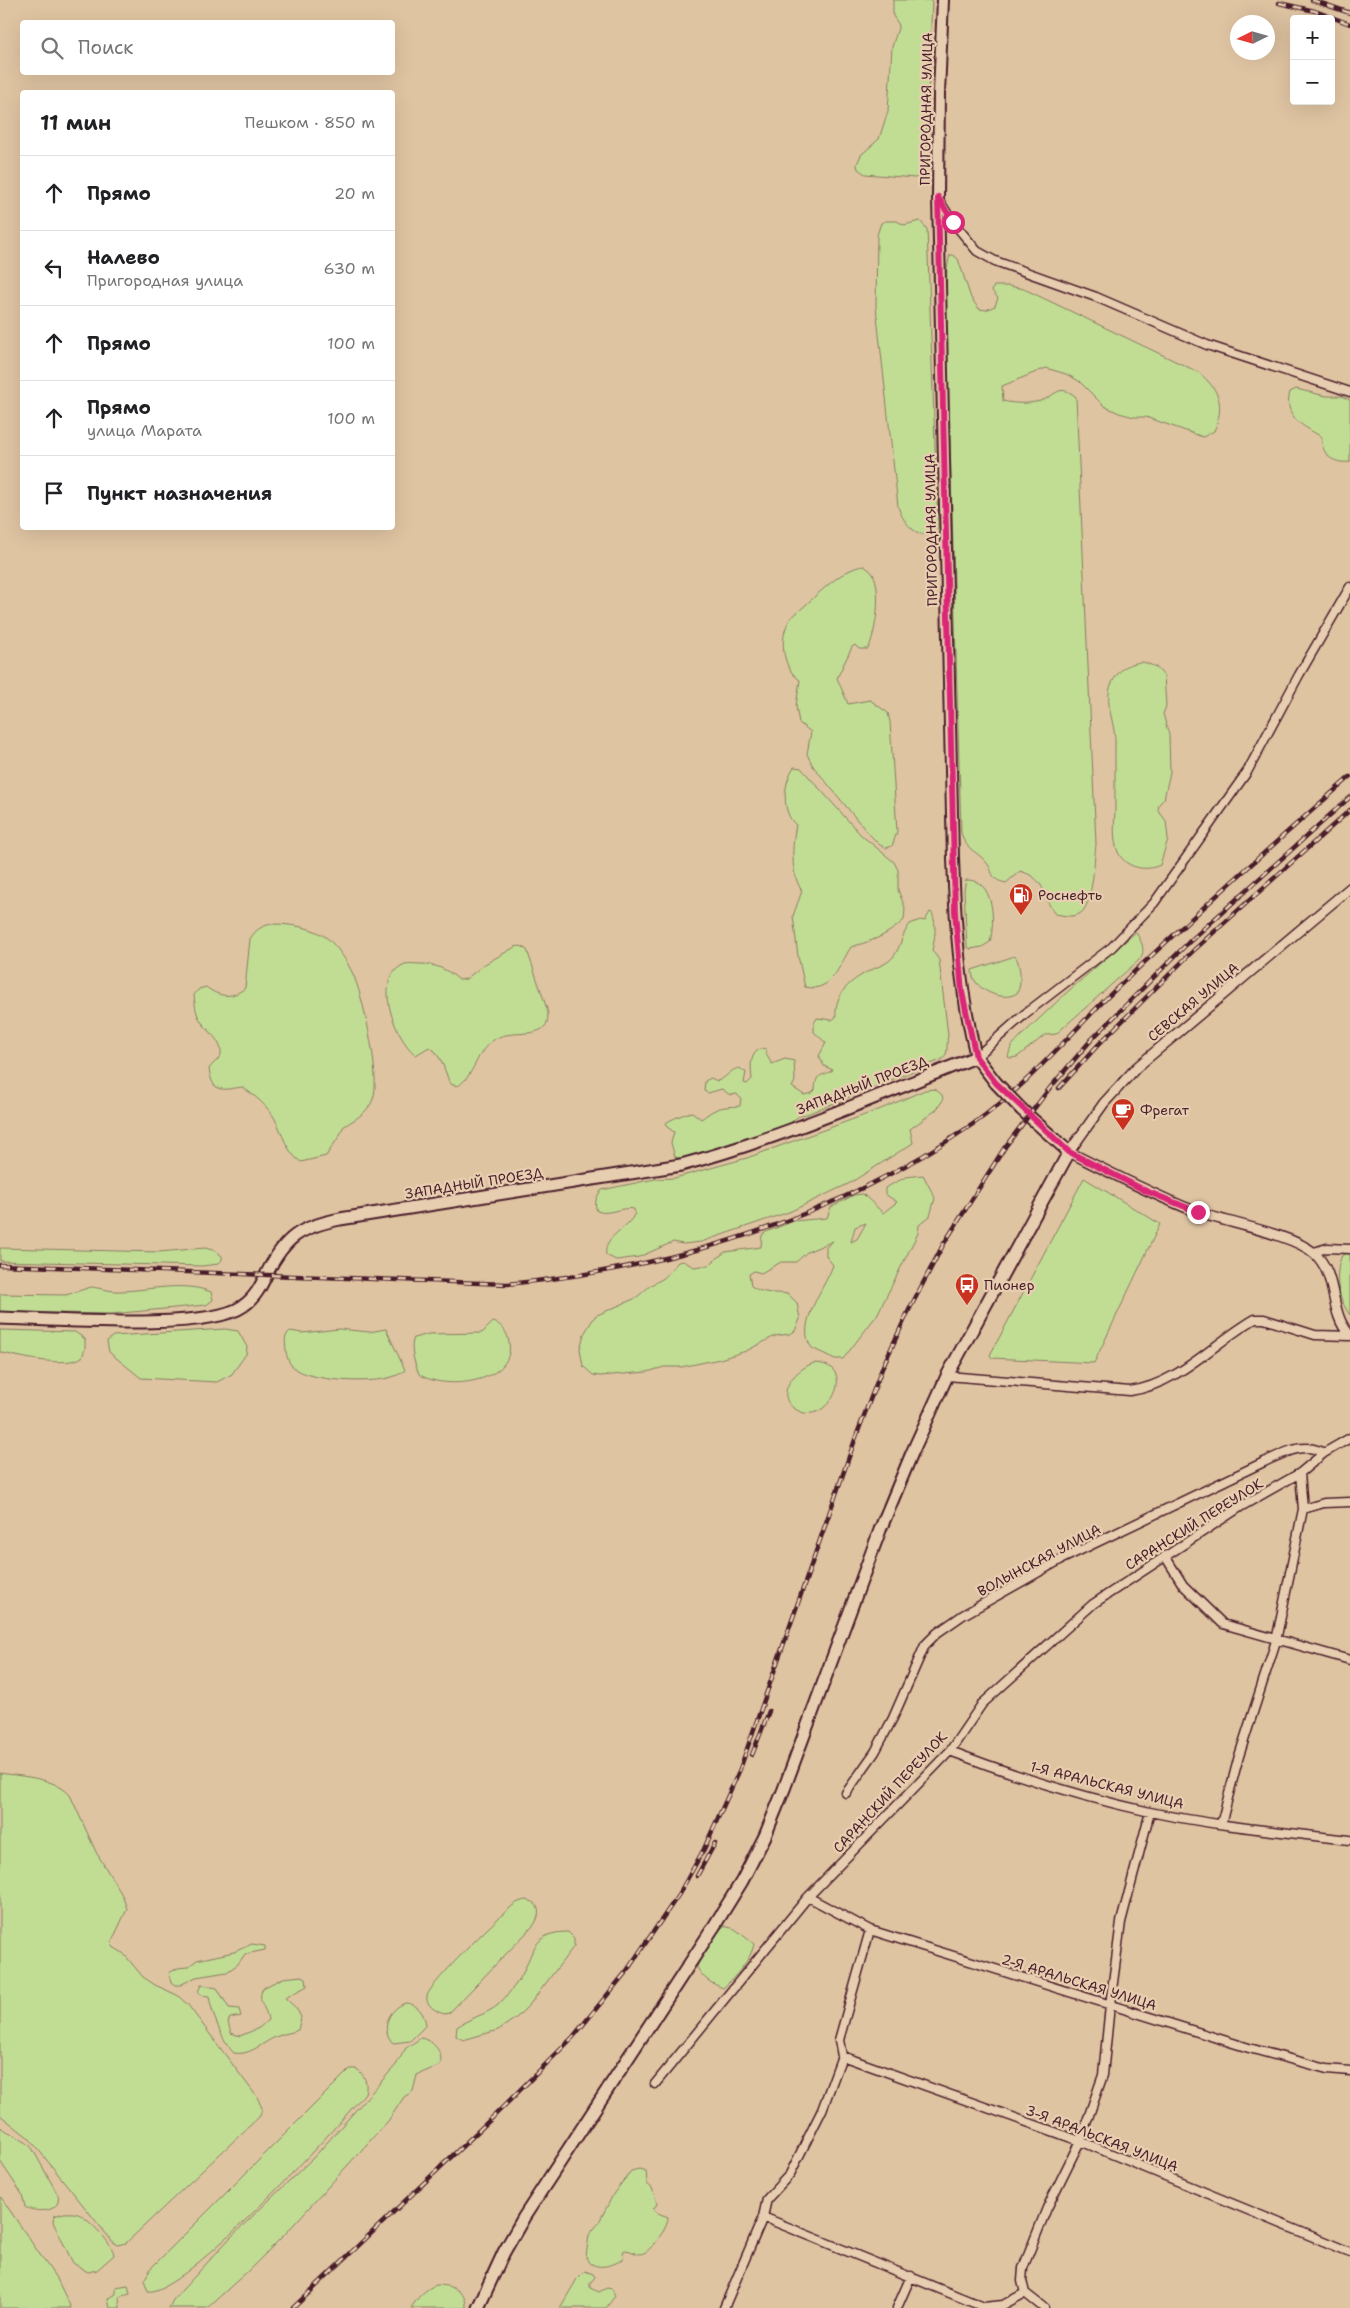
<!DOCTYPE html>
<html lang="ru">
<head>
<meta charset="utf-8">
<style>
  body { margin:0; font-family:"Shantell Sans",sans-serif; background:#f6f6f6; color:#202124 }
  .controls { position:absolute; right:15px; top:15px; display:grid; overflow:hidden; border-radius:5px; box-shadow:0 5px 20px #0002 }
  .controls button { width:45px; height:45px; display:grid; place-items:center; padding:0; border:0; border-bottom:1px solid #e0e0e0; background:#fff; color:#202124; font:25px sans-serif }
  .compass { position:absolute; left:1230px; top:15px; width:45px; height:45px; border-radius:50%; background:#fff; box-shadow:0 5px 20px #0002; rotate:265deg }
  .stop { position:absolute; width:15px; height:15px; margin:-11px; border:4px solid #db2777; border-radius:50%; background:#fff }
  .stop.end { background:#db2777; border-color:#fff; box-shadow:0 1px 5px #0008 }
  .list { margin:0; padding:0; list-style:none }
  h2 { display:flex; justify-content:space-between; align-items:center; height:65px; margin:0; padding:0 20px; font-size:21px }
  h2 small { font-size:16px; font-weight:400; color:#757577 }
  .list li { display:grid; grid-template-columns:32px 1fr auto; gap:15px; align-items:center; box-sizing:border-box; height:75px; padding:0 20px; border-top:1px solid #e0e0e0 }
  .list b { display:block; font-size:19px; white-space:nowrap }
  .list p { margin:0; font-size:16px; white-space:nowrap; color:#757577 }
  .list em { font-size:16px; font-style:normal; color:#757577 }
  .icon { flex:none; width:28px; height:28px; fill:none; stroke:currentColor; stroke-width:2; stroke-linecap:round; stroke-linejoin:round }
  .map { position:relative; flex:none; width:1350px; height:2308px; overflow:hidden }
  .search { position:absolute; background:#fff; box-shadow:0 5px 20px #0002; left:20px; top:20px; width:375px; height:55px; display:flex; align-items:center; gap:12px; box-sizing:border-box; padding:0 18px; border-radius:5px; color:#757577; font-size:19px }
  .panel { position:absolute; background:#fff; box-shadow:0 5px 20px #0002; left:20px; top:90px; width:375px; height:440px; border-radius:5px }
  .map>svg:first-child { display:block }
</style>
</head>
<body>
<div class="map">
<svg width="1350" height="2308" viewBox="0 0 1350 2308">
  <rect width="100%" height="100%" fill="#dfc4a2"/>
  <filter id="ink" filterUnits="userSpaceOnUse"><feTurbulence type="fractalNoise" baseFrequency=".02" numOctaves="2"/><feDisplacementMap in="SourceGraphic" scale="10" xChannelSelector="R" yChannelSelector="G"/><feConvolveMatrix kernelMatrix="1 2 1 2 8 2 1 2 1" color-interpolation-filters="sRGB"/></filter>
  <g filter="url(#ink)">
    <path fill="#c1dd94" stroke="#867e60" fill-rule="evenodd" d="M 893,0 L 932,0 L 925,167 L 921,175 L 915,178 L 865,174 L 858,169 L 857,164 L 861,155 L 879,139 L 888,111 L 892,47 L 899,25 L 893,16 Z
      M 886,221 L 897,221 L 904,225 L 920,221 L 927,229 L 938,527 L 933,534 C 916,539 902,521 898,506 L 876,307 L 877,235 L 881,223 Z
      M 950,255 L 953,255 L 958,259 L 971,298 L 979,309 L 986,310 L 995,306 L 998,298 L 992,291 L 994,286 L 1009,286 L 1024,289 L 1198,372 C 1220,390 1225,405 1214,431 L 1203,437 L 1146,417 L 1134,417 L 1119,413 L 1104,406 L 1079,381 L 1066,374 L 1046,368 L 1002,386 L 1003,401 C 1015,404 1028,404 1040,401 C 1055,397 1059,382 1076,397 L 1096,844 C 1094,860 1093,908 1079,914 C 1071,918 1063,915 1055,914 C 1041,896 1048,879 1020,871 L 1006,883 C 988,879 995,872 986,862 C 975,849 966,851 961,832 L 946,299 L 947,268 Z
      M 1296,389 L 1326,396 L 1341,396 L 1350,400 L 1350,462 C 1333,464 1321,455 1322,437 C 1303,426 1283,417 1290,392 Z
      M 864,566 C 867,568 871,571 873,574 C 882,591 876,633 868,649 L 859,649 L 855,645 L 852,647 L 837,678 L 848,704 L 870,700 L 888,713 L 890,722 L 897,832 L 892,846 L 886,848 L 880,845 L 868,833 L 813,766 L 807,754 L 811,732 L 799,723 L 796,706 L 800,680 C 781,668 778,633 792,617 C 812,601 840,568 864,566 Z
      M 1143,662 L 1156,667 L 1164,676 L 1166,706 L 1163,714 L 1169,735 L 1170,772 L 1164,799 L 1159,804 L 1158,810 L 1166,821 L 1168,839 L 1160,865 C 1146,872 1125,868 1118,852 C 1112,839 1115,820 1115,806 C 1115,785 1115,763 1115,741 C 1115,723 1104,702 1111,685 C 1118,670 1127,663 1143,662 Z
      M 794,767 L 801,768 L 861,835 L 894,862 L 898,870 L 898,890 L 905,908 L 904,920 C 885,937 874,940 851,947 C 839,965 832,993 805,987 L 798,956 L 793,916 L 802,891 C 790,873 792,846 796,825 C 781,812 783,783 794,767 Z
      M 966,880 C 995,879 995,922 990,942 L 982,947 L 970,949 L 967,946 L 964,890 Z
      M 930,912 L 932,913 C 937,926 935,938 932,950 L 939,960 L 948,1035 C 946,1043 949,1053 943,1059 L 807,1114 C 797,1115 795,1120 787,1125 C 772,1134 688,1163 675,1157 L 671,1143 L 674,1132 L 666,1126 L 666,1123 C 669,1120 689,1112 692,1112 L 701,1119 C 706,1116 710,1112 715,1110 C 723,1106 731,1107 740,1106 L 741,1099 L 737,1094 L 730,1095 L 722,1089 L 708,1093 L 704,1091 L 705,1081 L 711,1078 L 717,1081 C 726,1079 729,1070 739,1068 L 746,1072 L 744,1083 L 747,1084 L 752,1079 C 751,1069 749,1057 758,1050 L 765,1048 L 767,1056 L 772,1064 L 785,1059 L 794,1061 L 795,1081 L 792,1087 L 804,1095 L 812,1093 L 815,1090 C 816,1072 820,1078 833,1070 L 824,1066 L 819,1056 L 826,1043 L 814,1032 L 814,1023 L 817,1018 L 832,1020 L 836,1017 C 834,993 851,980 871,970 C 879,966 888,964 894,956 C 901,946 902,934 910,924 L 920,920 L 925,921 Z
      M 272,924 C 290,924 313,927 327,938 C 339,948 350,966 355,979 C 364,1002 381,1078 373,1099 C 368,1113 355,1119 343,1127 L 340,1135 L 326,1156 L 301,1162 C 286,1152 283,1134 275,1119 C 268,1106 254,1095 242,1087 C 221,1090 213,1094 209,1069 C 212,1064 220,1059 221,1054 C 223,1041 204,1028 199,1018 C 195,1010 195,1003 194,995 L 199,989 L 206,987 C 219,997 232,999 245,988 L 250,939 C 256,929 262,926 272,924 Z
      M 1136,932 C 1141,942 1147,950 1139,960 L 1056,1034 L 1045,1035 L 1017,1057 L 1011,1058 L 1008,1057 L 1011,1047 L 1019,1038 L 1064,995 Z
      M 521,946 L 527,950 L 547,1009 C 554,1042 517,1029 499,1037 C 475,1048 478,1072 458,1086 L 450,1084 L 442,1062 L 435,1051 L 429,1047 L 416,1055 C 395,1039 371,978 405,964 C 409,963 416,964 421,964 C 436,964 448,970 459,980 L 466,979 L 485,964 L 515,947 Z
      M 1015,956 C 1021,964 1022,985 1017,993 C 1003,1003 971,989 972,970 Z
      M 935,1089 L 942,1095 L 943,1100 L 936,1110 L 910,1129 L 913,1143 L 850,1183 L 789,1212 L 701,1242 L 683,1244 L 673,1242 L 639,1257 L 616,1260 L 606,1255 C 603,1235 628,1230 635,1213 L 634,1209 C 621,1206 609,1216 597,1211 C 594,1204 596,1196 602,1190 L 655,1179 L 675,1178 L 747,1158 L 881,1109 L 925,1090 Z
      M 923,1175 L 935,1198 L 930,1216 L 919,1225 L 918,1233 L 877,1315 L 843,1359 L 835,1359 L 812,1348 C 794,1325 826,1287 833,1265 L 826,1256 L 826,1247 L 833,1241 L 807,1252 L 796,1262 L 781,1262 L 761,1273 L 754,1271 L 749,1274 L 751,1286 C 764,1295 774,1292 788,1294 L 797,1303 L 800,1319 L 795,1331 L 790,1334 L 775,1336 L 746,1351 L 720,1359 L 681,1367 L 664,1367 L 647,1372 L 600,1376 L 593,1375 L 583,1366 L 580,1349 L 584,1334 L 595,1316 L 636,1298 L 651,1285 L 664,1278 L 678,1262 L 683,1261 L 694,1267 L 709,1265 L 725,1252 L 761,1247 L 762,1235 L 766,1232 L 794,1221 L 827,1218 L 831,1207 L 854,1195 L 863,1194 L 883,1213 L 897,1202 L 885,1194 L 885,1188 L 906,1177 ZM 866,1223 L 857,1239 L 851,1242 L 855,1227 Z
      M 1084,1178 L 1160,1224 L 1094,1363 L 992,1358 L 990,1355 Z
      M 0,1248 L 159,1252 L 205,1248 L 216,1251 L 222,1256 L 222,1260 L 218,1264 L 202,1266 L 0,1261 Z
      M 1350,1253 L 1350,1315 C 1337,1297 1334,1275 1342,1255 Z
      M 91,1287 C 101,1288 111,1292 122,1291 C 150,1290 184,1281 211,1292 L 213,1300 L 206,1305 L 111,1314 L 0,1312 L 0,1294 L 66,1295 Z
      M 493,1322 C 501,1324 506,1331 508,1338 C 521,1383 444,1392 419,1374 C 415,1365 409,1347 414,1338 L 429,1334 L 482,1333 Z
      M 225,1329 L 238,1331 L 247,1347 L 246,1354 L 232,1374 L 217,1382 L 141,1378 L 109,1352 L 107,1341 L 113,1336 Z
      M 339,1329 L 369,1332 L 386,1329 L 405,1370 C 390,1387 313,1382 296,1369 C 289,1365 286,1356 286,1349 C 285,1342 284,1336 290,1331 L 302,1333 Z
      M 0,1330 L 75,1332 L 85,1339 L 85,1349 L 82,1357 C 68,1368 17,1357 0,1352 Z
      M 814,1363 C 859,1364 830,1423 801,1412 C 770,1399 793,1370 814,1363 Z
      M 0,1773 C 24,1777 53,1777 70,1795 L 96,1852 L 122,1895 L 127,1909 L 112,1941 L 113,1947 L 123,1953 L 143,1977 L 155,1985 L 177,1995 L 188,2005 L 257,2097 L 262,2108 L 260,2116 L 126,2243 L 117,2245 L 112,2241 L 29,2138 L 0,2115 Z
      M 526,1900 C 542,1903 541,1917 532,1927 L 449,2013 L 444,2014 C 438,2012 425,2006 427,1996 C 430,1984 496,1919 509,1909 C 514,1904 519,1901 526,1900 Z
      M 724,1926 L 735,1929 L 754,1944 C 751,1960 735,1977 723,1988 C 711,1983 703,1979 697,1967 C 702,1952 712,1937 724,1926 Z
      M 568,1932 L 574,1938 L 574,1946 L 530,2004 L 516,2018 L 498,2030 L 463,2040 L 456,2036 L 457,2027 C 469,2018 486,2015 498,2005 C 506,1997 516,1985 522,1975 C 534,1950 534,1932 568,1932 Z
      M 252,1944 L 265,1946 L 265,1950 L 245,1954 L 238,1964 L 227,1972 L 196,1977 L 180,1985 L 175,1985 L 171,1982 L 169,1973 L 178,1968 L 188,1967 L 197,1960 L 234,1952 Z
      M 302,1976 L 306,1978 L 307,1986 L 285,1998 L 296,2008 L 301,2017 L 298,2030 C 292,2033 285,2033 278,2036 C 264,2041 251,2056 234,2053 C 223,2043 211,2011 209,1996 L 200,1995 L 198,1992 L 201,1985 L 217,1988 L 229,2008 L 239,2009 L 241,2016 L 230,2018 L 228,2022 L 231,2033 L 240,2036 L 259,2028 L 268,2020 C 267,2008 256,2001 263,1988 L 283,1978 Z
      M 405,2003 C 417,2003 425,2014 426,2025 L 410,2041 L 393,2043 C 380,2029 388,2010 405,2003 Z
      M 421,2038 C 433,2041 444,2052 440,2065 L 417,2075 L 413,2091 L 404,2097 L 388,2121 L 285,2234 L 249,2270 L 207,2308 L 169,2308 L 173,2300 L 230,2238 L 316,2155 L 396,2065 L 406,2048 Z
      M 350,2069 L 357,2069 C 365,2076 368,2083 365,2093 C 340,2124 181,2298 148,2291 L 144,2280 L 152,2267 Z
      M 0,2127 L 27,2143 L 32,2148 L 58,2195 C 62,2213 36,2213 25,2207 L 22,2194 L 0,2161 Z
      M 639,2169 L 646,2171 L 647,2184 L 652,2188 L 657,2204 L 653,2209 L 655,2212 L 668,2217 C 668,2227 650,2254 640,2254 C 634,2254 631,2250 625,2250 L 622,2252 L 623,2259 C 613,2266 592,2272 586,2257 L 589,2235 L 598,2224 L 614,2193 L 631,2171 Z
      M 0,2196 L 58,2281 L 71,2308 L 0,2308 Z
      M 64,2213 C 69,2213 75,2212 80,2215 C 89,2220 113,2244 114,2255 L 97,2270 L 88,2272 L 73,2263 L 53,2222 L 54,2216 Z
      M 585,2271 L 593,2274 L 595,2277 L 590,2283 L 590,2288 L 599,2292 L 607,2288 L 612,2289 L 615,2296 L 606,2308 L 560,2308 L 577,2279 Z
      M 128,2285 L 130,2294 L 119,2297 L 120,2308 L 110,2308 L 108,2299 L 116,2294 L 116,2287 Z
      M 436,2285 C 450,2285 467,2290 466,2308 L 411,2308 C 418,2297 424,2290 436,2285 Z"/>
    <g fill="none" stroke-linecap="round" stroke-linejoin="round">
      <g stroke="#4a1f2b" stroke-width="11">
        <path id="minor" d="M 938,199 L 953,222 L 977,251 L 995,261 L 1096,297 L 1207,345 L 1350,392
          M 976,1057 L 1026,1013 L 1112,947 L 1154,903 L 1247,772 L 1299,675 L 1350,587
          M 1314,1252 L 1327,1248 L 1350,1249
          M 947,1376 L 1130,1391 C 1179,1384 1213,1343 1255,1319 L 1264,1319 L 1315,1335 L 1350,1336
          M 1303,1509 L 1324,1503 L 1350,1502
          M 1165,1556 L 1183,1585 L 1223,1624 L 1350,1660
          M 950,1751 C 1015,1776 1082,1797 1150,1812 C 1216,1826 1283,1832 1350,1840
          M 846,1793 L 875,1752 L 893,1718 L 925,1645 L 937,1633 L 963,1615 L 1060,1560 L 1264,1462 C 1284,1453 1303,1441 1324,1453
          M 1221,1824 L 1239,1756 L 1276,1641 L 1303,1509 L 1300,1473
          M 808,1897 L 870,1930 L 1249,2048 L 1327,2069 L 1350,2071
          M 842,2056 L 1080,2141 L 1350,2252
          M 655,2084 L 808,1897 L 950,1751 L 982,1704 L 1093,1604 L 1242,1506 L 1300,1473 L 1324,1453 L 1350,1438
          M 763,2217 L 984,2307 L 1003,2305 L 1025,2293
          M 724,2308 L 763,2217 L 767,2199 L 790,2174 L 822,2110 L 842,2056 L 839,2040 L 870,1930
          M 897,2308 L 911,2276
          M 1044,2308 L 1025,2293 L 1022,2281 L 1023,2268 L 1047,2208 L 1080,2141 L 1103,2075 L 1110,2005 L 1121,1922 L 1150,1812"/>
      </g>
      <g stroke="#4a1f2b" stroke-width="12">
        <path id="tertiary" d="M 1350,888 L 1137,1067 L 1104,1103 L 1069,1152 C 1111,1173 1153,1195 1197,1212 C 1227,1223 1292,1234 1314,1253 C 1339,1275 1328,1313 1350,1335"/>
      </g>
      <g stroke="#4a1f2b" stroke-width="14">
        <path id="secondary" d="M 943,0 L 939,93 L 938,197 L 953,858 C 955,925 960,991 976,1057"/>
      </g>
      <g stroke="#4a1f2b" stroke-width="15">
        <path id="primary" d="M 0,1318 C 49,1319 207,1332 243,1306 C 255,1298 261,1286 267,1273 C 285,1237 300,1227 340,1219 L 681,1165 C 782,1138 879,1095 976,1057 L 996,1083
          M 478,2308 L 504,2252 L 524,2217 L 713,1928 L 742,1881 L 765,1836 L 784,1789 L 880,1530 L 912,1453 L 947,1376 L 1069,1152 L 1022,1110"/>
      </g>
      <use href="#minor" stroke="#e8ceb0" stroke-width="8"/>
      <use href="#tertiary" stroke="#e8ceb0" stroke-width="9"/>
      <use href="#secondary" stroke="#e8ceb0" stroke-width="10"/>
      <use href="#primary" stroke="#e8ceb0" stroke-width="11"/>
      <g stroke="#4a1f2b" stroke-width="4.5">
        <path id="rail" d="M 1312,0 L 1350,13
          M 1279,3 L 1315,11 L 1350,24
          M 1059,1088 L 1098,1045 L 1194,950 L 1350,810
          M 0,1265 L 507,1284 C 672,1269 836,1218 973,1124 C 1028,1086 1069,1034 1117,988 C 1193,916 1271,846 1350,777
          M 752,1755 L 769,1711
          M 697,1876 L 715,1843
          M 293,2308 L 493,2117 L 573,2037 L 626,1972 L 679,1894 L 704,1849 L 740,1769 L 857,1434 L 883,1366 L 909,1310 L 943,1245 L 1005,1147 L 1049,1089 L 1092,1039 L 1188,943 L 1350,797"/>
      </g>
      <use href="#rail" stroke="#e8ceb0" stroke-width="2.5" stroke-dasharray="8" stroke-linecap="butt"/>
      <g stroke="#4a1f2b" stroke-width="15" stroke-linecap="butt">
        <path id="primary-bridge" d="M 996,1083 L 1022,1110"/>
      </g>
      <use href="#primary-bridge" stroke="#e8ceb0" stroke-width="11"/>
    </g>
  </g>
  <g fill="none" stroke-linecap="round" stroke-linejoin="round" filter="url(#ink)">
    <path stroke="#db2777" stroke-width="6" d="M 953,222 L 938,197 L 955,912 L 962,992 L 976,1057 L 996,1083 L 1069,1152 L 1146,1191 L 1198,1212"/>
  </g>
  <defs>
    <g id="fuel-pin" transform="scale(1.25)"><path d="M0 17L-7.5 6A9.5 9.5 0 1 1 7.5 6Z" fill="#c8321e" stroke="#e8ceb0"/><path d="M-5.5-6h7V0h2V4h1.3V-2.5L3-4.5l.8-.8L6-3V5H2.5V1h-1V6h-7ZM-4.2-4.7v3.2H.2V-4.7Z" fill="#fff"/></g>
    <g id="cafe-pin" transform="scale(1.25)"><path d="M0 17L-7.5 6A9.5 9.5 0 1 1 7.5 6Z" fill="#c8321e" stroke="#e8ceb0"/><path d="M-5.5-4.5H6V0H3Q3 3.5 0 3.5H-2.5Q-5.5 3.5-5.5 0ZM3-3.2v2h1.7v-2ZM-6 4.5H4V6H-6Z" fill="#fff"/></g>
    <g id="bus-pin" transform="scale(1.25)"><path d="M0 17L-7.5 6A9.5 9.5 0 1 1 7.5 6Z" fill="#c8321e" stroke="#e8ceb0"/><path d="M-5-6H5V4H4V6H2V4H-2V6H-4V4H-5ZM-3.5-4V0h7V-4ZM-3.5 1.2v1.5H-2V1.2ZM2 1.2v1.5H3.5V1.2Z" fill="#fff"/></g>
  </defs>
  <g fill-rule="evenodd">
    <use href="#fuel-pin" x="1021" y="895"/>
    <use href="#cafe-pin" x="1123" y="1110"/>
    <use href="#bus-pin" x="967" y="1285"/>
  </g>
  <g text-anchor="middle" stroke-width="4.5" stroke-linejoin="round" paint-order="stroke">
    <g font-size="14" fill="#4a1f2b" stroke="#e8ceb0">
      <text transform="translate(926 109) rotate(-89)" y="5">ПРИГОРОДНАЯ УЛИЦА</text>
      <text transform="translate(931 530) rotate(-91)" y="5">ПРИГОРОДНАЯ УЛИЦА</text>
      <text transform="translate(1193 1002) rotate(-40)" y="5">СЕВСКАЯ УЛИЦА</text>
      <text transform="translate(862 1085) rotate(-21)" y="5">ЗАПАДНЫЙ ПРОЕЗД</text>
      <text transform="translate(474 1183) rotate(-9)" y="5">ЗАПАДНЫЙ ПРОЕЗД</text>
      <text transform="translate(1194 1524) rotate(-32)" y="5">САРАНСКИЙ ПЕРЕУЛОК</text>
      <text transform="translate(1039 1560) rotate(-28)" y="5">ВОЛЫНСКАЯ УЛИЦА</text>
      <text transform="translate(1107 1785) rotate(14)" y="5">1-Я АРАЛЬСКАЯ УЛИЦА</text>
      <text transform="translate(890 1792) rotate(-47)" y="5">САРАНСКИЙ ПЕРЕУЛОК</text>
      <text transform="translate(1079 1982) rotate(17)" y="5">2-Я АРАЛЬСКАЯ УЛИЦА</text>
      <text transform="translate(1102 2138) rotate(21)" y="5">3-Я АРАЛЬСКАЯ УЛИЦА</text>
    </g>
    <g font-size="14" fill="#4a1f2b" stroke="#e8ceb0" text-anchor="start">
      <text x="1038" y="900">Роснефть</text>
      <text x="1140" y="1115">Фрегат</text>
      <text x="984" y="1290">Пионер</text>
    </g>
  </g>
</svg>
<div class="controls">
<button>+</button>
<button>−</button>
</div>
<svg class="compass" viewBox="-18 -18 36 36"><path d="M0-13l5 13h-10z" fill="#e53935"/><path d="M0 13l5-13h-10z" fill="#757577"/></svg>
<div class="stop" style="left:953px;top:222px"></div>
<div class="stop end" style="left:1198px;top:1212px"></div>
<div class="search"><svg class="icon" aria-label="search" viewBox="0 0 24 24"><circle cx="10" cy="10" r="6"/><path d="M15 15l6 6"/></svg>Поиск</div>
<section class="panel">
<h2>11 мин<small>Пешком · 850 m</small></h2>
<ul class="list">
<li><svg class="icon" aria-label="ahead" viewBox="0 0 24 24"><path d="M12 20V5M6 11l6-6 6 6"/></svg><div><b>Прямо</b></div><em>20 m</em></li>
<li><svg class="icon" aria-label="left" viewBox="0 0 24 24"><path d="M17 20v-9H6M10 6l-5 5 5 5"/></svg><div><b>Налево</b><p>Пригородная улица</p></div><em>630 m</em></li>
<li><svg class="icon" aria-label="ahead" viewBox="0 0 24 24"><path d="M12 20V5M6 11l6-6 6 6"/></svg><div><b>Прямо</b></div><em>100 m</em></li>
<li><svg class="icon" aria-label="ahead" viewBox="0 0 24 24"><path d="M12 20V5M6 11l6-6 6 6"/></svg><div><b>Прямо</b><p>улица Марата</p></div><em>100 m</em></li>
<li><svg class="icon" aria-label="arrive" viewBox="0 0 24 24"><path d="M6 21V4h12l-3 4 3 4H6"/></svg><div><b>Пункт назначения</b></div></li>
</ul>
</section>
</div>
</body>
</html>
